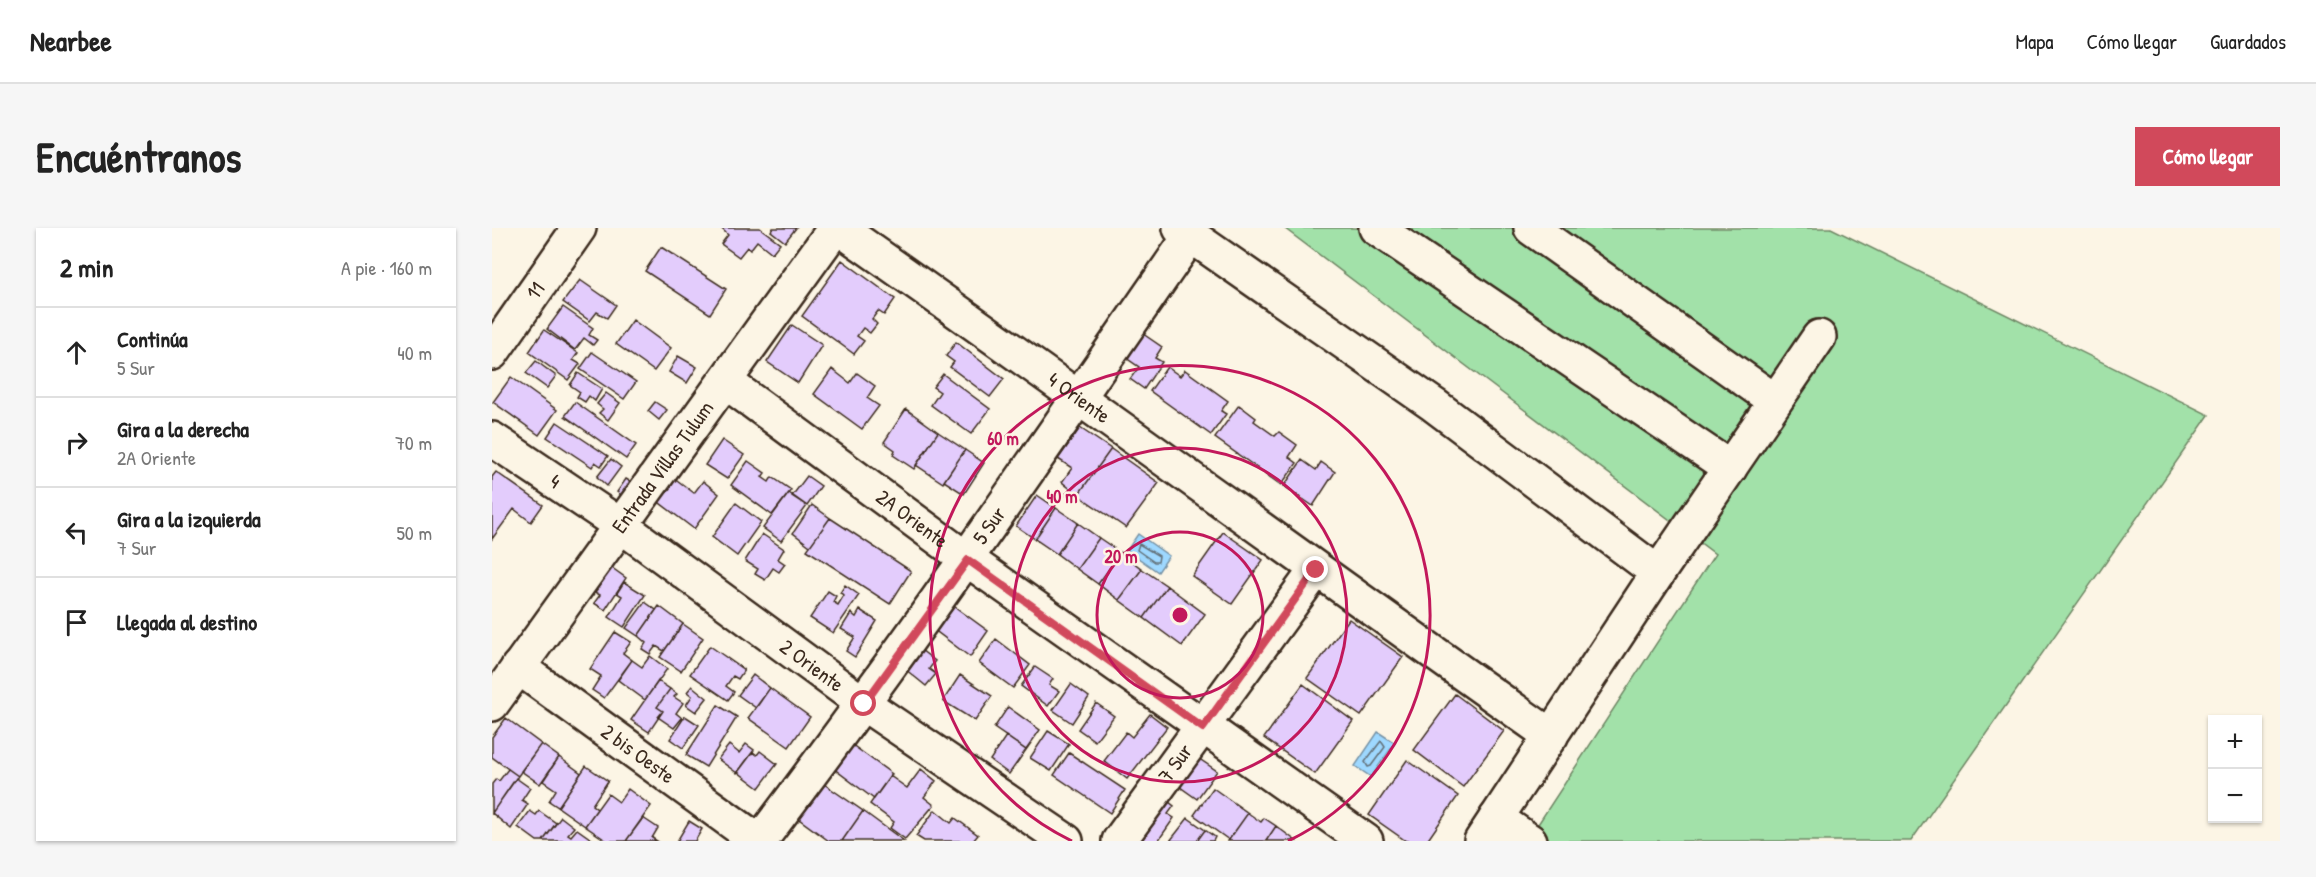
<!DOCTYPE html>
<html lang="es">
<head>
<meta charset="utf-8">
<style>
  body { margin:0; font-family:"Patrick Hand",sans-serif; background:#f6f6f6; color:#222 }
  .controls { position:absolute; right:18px; bottom:18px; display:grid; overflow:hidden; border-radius:0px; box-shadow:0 2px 4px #0004 }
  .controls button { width:54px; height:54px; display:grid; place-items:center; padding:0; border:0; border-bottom:2px solid #e0e0e0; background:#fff; color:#222; font:30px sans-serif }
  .stop { position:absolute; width:18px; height:18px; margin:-14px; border:4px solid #d1495b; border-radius:50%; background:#fff }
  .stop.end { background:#d1495b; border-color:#fff; box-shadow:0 2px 6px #0008 }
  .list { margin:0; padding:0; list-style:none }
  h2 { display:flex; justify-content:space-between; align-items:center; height:78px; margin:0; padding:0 24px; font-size:26px }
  h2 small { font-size:20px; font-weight:400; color:#767676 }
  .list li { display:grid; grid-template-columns:39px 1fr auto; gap:18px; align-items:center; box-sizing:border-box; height:90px; padding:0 24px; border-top:2px solid #e0e0e0 }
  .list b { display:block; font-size:22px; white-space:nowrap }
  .list p { margin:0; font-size:20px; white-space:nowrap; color:#767676 }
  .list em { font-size:20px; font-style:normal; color:#767676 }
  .icon { flex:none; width:33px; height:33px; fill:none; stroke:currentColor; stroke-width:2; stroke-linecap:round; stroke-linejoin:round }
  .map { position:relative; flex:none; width:1788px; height:613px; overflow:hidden; border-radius:0px }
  header { display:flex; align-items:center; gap:36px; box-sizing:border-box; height:84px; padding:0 30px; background:#fff; border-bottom:2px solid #e0e0e0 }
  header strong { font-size:28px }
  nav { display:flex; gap:33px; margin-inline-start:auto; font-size:21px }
  .intro { display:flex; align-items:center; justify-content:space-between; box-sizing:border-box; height:144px; padding:0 36px }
  h1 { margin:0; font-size:42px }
  .button { padding:15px 27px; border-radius:0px; background:#d1495b; color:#fff; font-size:21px; font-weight:700 }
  main { display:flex; gap:36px; padding:0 36px }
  aside { flex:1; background:#fff; border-radius:0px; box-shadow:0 2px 4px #0004 }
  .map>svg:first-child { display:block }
</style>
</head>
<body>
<header>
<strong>Nearbee</strong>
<nav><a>Mapa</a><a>Cómo llegar</a><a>Guardados</a></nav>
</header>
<div class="intro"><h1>Encuéntranos</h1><a class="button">Cómo llegar</a></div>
<main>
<aside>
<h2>2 min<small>A pie · 160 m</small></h2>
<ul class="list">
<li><svg class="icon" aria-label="ahead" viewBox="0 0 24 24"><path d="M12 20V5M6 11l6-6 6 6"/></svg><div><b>Continúa</b><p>5 Sur</p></div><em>40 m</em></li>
<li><svg class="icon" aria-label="right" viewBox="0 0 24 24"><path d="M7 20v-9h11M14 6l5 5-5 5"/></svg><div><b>Gira a la derecha</b><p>2A Oriente</p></div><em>70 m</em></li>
<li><svg class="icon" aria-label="left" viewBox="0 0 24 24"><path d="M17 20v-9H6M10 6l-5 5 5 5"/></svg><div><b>Gira a la izquierda</b><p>7 Sur</p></div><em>50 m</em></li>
<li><svg class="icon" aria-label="arrive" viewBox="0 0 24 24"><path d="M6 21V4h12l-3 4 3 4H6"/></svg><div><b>Llegada al destino</b></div></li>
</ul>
</aside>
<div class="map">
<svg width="1788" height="613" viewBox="0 0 1788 613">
  <rect width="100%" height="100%" fill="#fcf5e5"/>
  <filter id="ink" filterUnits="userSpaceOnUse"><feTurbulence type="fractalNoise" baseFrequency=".0167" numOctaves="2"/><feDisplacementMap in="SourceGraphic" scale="12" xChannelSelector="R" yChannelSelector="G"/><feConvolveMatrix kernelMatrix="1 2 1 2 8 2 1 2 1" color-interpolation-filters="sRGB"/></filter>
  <g filter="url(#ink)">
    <path fill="#a2e1a9" stroke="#6e8664" stroke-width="1.5" d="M 792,0 L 1339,0 L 1717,187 L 1419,613 L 1035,613 L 1223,326 Z"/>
    <path fill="#9ed8ff" stroke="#7692a5" stroke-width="1.5" d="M 646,306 L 677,328 L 666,344 L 635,322 Z
      M 886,504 L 903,515 L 879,549 L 863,538 Z"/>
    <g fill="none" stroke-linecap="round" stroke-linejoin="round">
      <path stroke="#637078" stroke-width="1.5" d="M 647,316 L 667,328 L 666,334 L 662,334 L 645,322 Z
        M 889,513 L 893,519 L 879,538 L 876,539 L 873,534 Z"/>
    </g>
    <path fill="#e3ccfc" stroke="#3b2a1e" stroke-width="1.5" d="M 268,0 L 288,15 L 280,25 L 265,13 L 258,22 L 255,19 L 247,29 L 229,16 L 236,7 L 229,0 Z
      M 281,0 L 304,0 L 293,14 L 279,3 Z
      M 169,19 L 234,61 L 218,86 L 153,43 Z
      M 350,32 L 403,71 L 392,87 L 386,83 L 380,91 L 385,96 L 378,105 L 371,100 L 365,108 L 372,113 L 362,126 L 310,88 Z
      M 88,52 L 124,77 L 115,90 L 105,84 L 98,93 L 71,74 Z
      M 71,79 L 101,100 L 97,107 L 105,112 L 101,117 L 92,110 L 83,122 L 55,101 Z
      M 141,92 L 179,120 L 162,143 L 124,116 Z
      M 300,97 L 330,117 L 306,155 L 275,134 Z
      M 641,99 L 670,119 L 663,130 L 670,134 L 652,161 L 638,151 L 647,139 L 624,123 Z
      M 52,102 L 86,125 L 81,132 L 88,136 L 76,152 L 37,124 Z
      M 464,114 L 512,151 L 498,169 L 458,139 L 462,134 L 454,128 Z
      M 100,124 L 144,154 L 132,171 L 88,141 Z
      M 186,128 L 205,139 L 195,155 L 177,144 Z
      M 44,133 L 64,148 L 55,160 L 34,145 Z
      M 675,139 L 688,148 L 693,142 L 736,173 L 729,183 L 734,186 L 719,207 L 658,163 Z
      M 340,141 L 358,155 L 365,145 L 383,158 L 375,170 L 387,178 L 370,201 L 322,166 Z
      M 86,145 L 110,161 L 103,173 L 97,168 L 93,174 L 85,169 L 88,164 L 78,157 Z
      M 451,146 L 498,181 L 479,206 L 439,177 L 448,164 L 441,159 Z
      M 19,149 L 65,182 L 47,207 L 1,174 Z
      M 114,165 L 128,175 L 116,192 L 107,185 L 111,181 L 105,176 Z
      M 83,174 L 144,217 L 134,231 L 73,188 Z
      M 163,174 L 175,182 L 167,192 L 156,183 Z
      M 747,177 L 764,190 L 762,193 L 783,208 L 787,204 L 805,217 L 797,229 L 805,235 L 789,257 L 723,210 Z
      M 414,181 L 446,204 L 422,241 L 401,227 L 403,222 L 392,214 Z
      M 65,194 L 116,228 L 109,238 L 103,234 L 100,239 L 55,209 Z
      M 588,200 L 619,221 L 586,267 L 570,254 L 580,240 L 566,231 Z
      M 446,204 L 473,222 L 451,255 L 424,237 Z
      M 230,212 L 252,227 L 235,251 L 213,237 Z
      M 619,221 L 667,255 L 634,300 L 586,267 Z
      M 473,222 L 492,235 L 472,266 L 452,253 Z
      M 119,231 L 129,239 L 115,258 L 105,249 Z
      M 810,232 L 824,242 L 829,234 L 843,244 L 821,278 L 792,258 Z
      M 256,233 L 273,245 L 270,249 L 277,254 L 280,249 L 299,262 L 280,287 L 239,257 Z
      M 4,244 L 51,277 L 39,294 L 22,281 L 0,311 L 0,249 Z
      M 315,248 L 329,258 L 315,278 L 300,268 Z
      M 181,249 L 202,265 L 211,253 L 227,266 L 202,301 L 164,272 Z
      M 134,251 L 141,255 L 132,269 L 125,264 Z
      M 297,265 L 315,278 L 289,313 L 271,300 Z
      M 545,267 L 564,280 L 543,311 L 524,298 Z
      M 244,275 L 269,294 L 245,328 L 220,309 Z
      M 320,277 L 338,290 L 318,318 L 301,305 Z
      M 564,280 L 586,295 L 565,326 L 543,311 Z
      M 338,290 L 419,343 L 398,376 L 315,322 Z
      M 586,295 L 607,310 L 585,341 L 565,326 Z
      M 731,304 L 771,332 L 740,376 L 700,348 Z
      M 270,306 L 292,321 L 286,331 L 293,336 L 287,344 L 281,340 L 273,352 L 263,346 L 266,341 L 253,333 Z
      M 607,310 L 629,325 L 606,356 L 585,341 Z
      M 629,325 L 650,341 L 627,372 L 606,356 Z
      M 116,337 L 134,350 L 113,382 L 102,375 L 108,367 L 99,362 Z
      M 650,341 L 675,358 L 652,390 L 627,372 Z
      M 132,354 L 153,367 L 132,399 L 117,389 L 130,368 L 125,365 Z
      M 353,357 L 367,367 L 341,405 L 318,390 L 336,363 L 344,368 L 341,374 L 346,377 L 352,367 L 348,365 Z
      M 675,358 L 713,386 L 690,418 L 652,390 Z
      M 153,374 L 164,382 L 146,408 L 134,400 Z
      M 459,376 L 496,403 L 478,429 L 441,401 Z
      M 167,378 L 191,396 L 172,423 L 164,418 L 158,426 L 150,421 L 154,415 L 146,408 Z
      M 368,382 L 385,393 L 363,429 L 354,423 L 363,409 L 349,401 L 359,385 L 364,389 Z
      M 857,391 L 911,429 L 869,488 L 815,450 Z
      M 191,396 L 211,410 L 189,443 L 168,429 Z
      M 123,404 L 139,414 L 131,425 L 140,432 L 112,470 L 100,462 L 109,448 L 98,441 Z
      M 504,411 L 538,437 L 521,460 L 487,435 Z
      M 218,418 L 252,442 L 246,451 L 241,448 L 234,458 L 242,464 L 236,472 L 198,446 Z
      M 429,422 L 443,433 L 437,441 L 444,446 L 434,458 L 413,441 Z
      M 158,428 L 175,441 L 153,472 L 126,452 L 140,432 L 150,439 Z
      M 543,439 L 561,451 L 557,457 L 567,463 L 556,478 L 529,458 Z
      M 261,447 L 278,460 L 264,480 L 246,467 Z
      M 468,447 L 500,468 L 483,493 L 451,473 Z
      M 166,453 L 178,461 L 165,479 L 171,483 L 157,504 L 139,492 Z
      M 579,456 L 597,469 L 580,495 L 561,482 Z
      M 811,456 L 861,493 L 823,546 L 772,510 Z
      M 200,458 L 215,470 L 204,484 L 194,477 L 200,468 L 195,464 Z
      M 278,460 L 318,489 L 297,519 L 256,490 Z
      M 178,461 L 185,466 L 182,469 L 191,475 L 184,485 L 190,490 L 182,500 L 166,489 L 171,483 L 165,479 Z
      M 963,466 L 1012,503 L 971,559 L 922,522 Z
      M 604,475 L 622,488 L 603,513 L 586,501 Z
      M 226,477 L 245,489 L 214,539 L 194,527 Z
      M 516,479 L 548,502 L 534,522 L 502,500 Z
      M 658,486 L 675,499 L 635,551 L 612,533 L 634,504 L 640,509 Z
      M 193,488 L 207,497 L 191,520 L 178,511 Z
      M 14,490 L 49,516 L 26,548 L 0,529 L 0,509 Z
      M 556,503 L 577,516 L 559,543 L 538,530 Z
      M 514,508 L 534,522 L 517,546 L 498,532 Z
      M 49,516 L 67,529 L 48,556 L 29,543 Z
      M 254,516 L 262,522 L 245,545 L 226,531 L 237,517 L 247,525 Z
      M 359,516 L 400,546 L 382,571 L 341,540 Z
      M 268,523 L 285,536 L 267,560 L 246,544 L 261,524 L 265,527 Z
      M 577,525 L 633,562 L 618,585 L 562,547 Z
      M 703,528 L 725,543 L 705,571 L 684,556 Z
      M 67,529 L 89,545 L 66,579 L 57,573 L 64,562 L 51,553 Z
      M 915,532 L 966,568 L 935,613 L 914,613 L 877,587 Z
      M 94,538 L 116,553 L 100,577 L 105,581 L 93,598 L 66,579 Z
      M 16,541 L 26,548 L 0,585 L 0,556 L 4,551 L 7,553 Z
      M 429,541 L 444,553 L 432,569 L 442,577 L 413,611 L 398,600 L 402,594 L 378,576 L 398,548 L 415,560 Z
      M 24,550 L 38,560 L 30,572 L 36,576 L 19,601 L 0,585 Z
      M 332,556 L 371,583 L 350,613 L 337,613 L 307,591 Z
      M 721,560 L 756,585 L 737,612 L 702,587 Z
      M 136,561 L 159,578 L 134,613 L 115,613 L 93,598 L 116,566 L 127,574 Z
      M 668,567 L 682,578 L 676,586 L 682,590 L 666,613 L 650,613 L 639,605 Z
      M 443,582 L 459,595 L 463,590 L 486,607 L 481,613 L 432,613 L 424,608 Z
      M 38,583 L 44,587 L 47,583 L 64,595 L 51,613 L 45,613 L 26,599 Z
      M 371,583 L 412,613 L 350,613 Z
      M 756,585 L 769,594 L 772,590 L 784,598 L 774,613 L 736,613 Z
      M 69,589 L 82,599 L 76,606 L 79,608 L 85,601 L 102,613 L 51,613 Z
      M 151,590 L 166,600 L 160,610 L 165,613 L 134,613 Z
      M 696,590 L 713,602 L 705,613 L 678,613 Z
      M 197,593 L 210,601 L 203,613 L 185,613 Z
      M 784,598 L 804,613 L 774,613 Z
      M 713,602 L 723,609 L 721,613 L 705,613 Z"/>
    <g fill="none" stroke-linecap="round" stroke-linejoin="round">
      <g stroke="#3b2a1e" stroke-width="38">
        <g id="minor">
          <path id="s1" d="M 347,0 C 586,167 821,340 1059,508"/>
          <path d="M 688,0 L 942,177 L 1166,345"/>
          <path d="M 884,0 L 1238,240"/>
          <path d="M 1039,0 L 1283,173"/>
          <path id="s2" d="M 0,125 L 87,0"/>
          <path id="s3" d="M 234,154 L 476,332 L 874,613"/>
          <path id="s4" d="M 0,211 L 128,297 L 372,476 L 574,613"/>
          <path id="s5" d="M 26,439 L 266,613"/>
          <path id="s6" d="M 0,476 L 343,0"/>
          <path d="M 1004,590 L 1038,613"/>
          <path id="s7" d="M 268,613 C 418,416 558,211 699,7"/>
          <path id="s8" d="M 627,613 L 824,342"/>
          <path d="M 989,613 L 1166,345 L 1327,109"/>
        </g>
      </g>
      <use href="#minor" stroke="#fcf5e5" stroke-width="33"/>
    </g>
  </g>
  <g fill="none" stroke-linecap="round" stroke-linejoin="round" filter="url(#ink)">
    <path stroke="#d1495b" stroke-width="8" d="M 372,476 L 476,332 L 711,500 L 824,342"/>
  </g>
  <g fill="none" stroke="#c2185b" stroke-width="3">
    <circle cx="688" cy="387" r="83"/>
    <circle cx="688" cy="387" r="167"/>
    <path d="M580 613A250 250 0 1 1 796 613"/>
  </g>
  <g text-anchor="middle" stroke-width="5" stroke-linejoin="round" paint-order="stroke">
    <g font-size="21" fill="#3b2a1e" stroke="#fcf5e5">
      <text dy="7" stroke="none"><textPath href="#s2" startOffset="76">11</textPath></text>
      <text dy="7" stroke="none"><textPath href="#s1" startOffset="294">4 Oriente</textPath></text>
      <text dy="7" stroke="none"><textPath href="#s6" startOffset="292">Entrada Villas Tulum</textPath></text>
      <text dy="7" stroke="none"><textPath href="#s4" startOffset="76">4</textPath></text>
      <text dy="7" stroke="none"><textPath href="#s3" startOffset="231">2A Oriente</textPath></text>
      <text dy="7" stroke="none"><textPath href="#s7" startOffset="390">5 Sur</textPath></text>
      <text dy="7" stroke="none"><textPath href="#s4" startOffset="392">2 Oriente</textPath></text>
      <text dy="7" stroke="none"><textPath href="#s5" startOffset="148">2 bis Oeste</textPath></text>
      <text dy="7" stroke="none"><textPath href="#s8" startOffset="96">7 Sur</textPath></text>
    </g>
  </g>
  <circle cx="688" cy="387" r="9" fill="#c2185b" stroke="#fcf5e5" stroke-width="3"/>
  <g font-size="18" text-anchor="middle" font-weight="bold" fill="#c2185b" stroke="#fcf5e5" stroke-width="5" stroke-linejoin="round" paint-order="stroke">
    <text x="511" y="217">60 m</text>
    <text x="570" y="275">40 m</text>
    <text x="629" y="335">20 m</text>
  </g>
</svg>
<div class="controls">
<button>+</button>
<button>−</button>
</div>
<div class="stop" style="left:372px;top:476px"></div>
<div class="stop end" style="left:824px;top:342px"></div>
</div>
</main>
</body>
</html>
